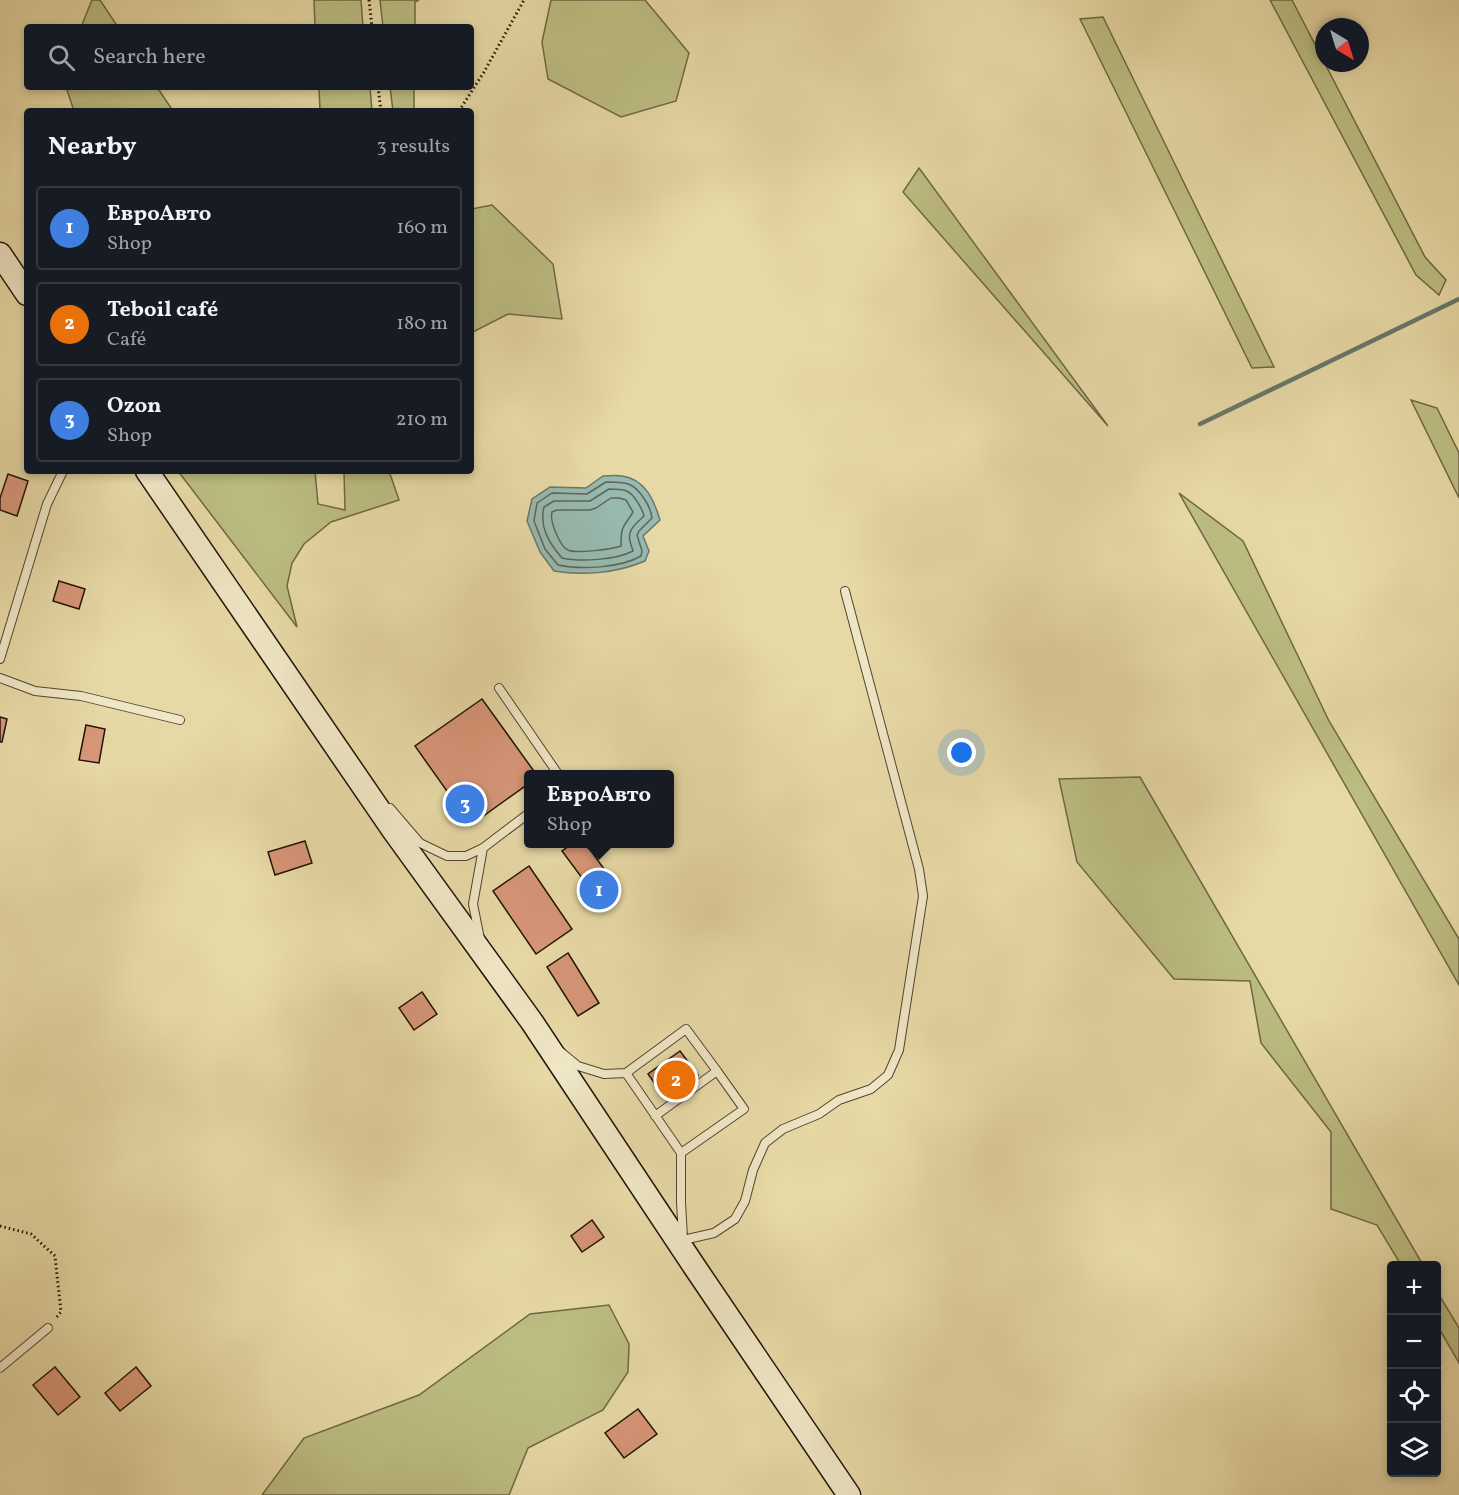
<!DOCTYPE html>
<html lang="en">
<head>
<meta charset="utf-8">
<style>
  body { margin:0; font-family:Vollkorn,serif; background:#242831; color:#f1f3f6 }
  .controls { position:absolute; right:18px; bottom:18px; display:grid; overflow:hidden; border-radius:6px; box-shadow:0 3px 9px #0003 }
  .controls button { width:54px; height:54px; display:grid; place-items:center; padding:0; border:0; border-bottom:2px solid #363941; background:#171b24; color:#f1f3f6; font:30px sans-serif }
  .compass { position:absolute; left:1315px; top:18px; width:54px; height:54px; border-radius:50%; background:#171b24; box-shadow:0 3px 9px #0003; rotate:142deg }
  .you { position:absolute; left:962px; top:753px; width:21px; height:21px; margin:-15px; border:4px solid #fff; border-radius:50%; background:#1a73e8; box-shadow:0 0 0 9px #1a73e833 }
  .badge { display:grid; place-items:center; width:39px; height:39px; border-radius:50%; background:#c59692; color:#fff; font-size:20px; font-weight:700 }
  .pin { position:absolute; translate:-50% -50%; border:3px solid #fff; box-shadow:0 2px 6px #0006 }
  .popup { position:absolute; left:524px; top:770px; width:150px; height:78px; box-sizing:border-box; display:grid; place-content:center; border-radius:6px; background:#171b24; filter:drop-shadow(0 2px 4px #0005); font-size:20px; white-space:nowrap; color:#9ea1a6 }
  .popup b { font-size:22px; color:#f1f3f6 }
  .popup::after { content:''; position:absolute; left:50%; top:100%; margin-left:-12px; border:12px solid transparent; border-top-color:#171b24 }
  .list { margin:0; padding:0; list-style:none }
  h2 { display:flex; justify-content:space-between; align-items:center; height:78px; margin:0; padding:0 24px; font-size:26px }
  h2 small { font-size:20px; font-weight:400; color:#9ea1a6 }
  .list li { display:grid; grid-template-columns:39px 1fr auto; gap:18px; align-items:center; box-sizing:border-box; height:84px; margin:0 12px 12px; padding:0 12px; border:2px solid #363941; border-radius:6px }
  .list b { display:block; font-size:22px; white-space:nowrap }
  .list p { margin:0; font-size:20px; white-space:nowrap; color:#9ea1a6 }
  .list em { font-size:20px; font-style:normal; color:#9ea1a6 }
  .icon { flex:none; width:33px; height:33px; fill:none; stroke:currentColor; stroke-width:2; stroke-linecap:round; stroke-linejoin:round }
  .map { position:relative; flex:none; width:1459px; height:1495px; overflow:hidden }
  .search { position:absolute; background:#171b24; box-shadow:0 3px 9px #0003; left:24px; top:24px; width:450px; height:66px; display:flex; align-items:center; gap:15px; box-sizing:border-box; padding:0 21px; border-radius:6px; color:#9ea1a6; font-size:22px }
  .panel { position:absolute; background:#171b24; box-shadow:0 3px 9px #0003; left:24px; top:108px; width:450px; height:366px; border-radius:6px }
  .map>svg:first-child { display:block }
</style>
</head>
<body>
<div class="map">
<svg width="1459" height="1495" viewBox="0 0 1459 1495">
  <rect width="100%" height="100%" fill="#e7d9a6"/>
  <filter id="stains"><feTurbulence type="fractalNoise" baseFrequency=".00333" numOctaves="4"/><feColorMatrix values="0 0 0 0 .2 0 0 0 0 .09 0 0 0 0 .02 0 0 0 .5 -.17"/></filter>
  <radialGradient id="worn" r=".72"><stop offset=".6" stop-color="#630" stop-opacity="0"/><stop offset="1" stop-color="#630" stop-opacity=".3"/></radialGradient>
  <path fill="#bcbd82" stroke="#6e6844" stroke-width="1.5" d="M 92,0 L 100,0 L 118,27 L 81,27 Z
    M 314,0 L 361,0 L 363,27 L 315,27 Z
    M 380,0 L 419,0 L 415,2 L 415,27 L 383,27 Z
    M 551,0 L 645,0 L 689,53 L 676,101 L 621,117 L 548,79 L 542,42 Z
    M 1270,0 L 1292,0 L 1425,257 L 1446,280 L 1439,295 L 1416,275 Z
    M 1103,17 L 1274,367 L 1252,368 L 1080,19 Z
    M 66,87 L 157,87 L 173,111 L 74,111 Z
    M 319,87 L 370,87 L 372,111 L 320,111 Z
    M 390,87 L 414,87 L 414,111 L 393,111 Z
    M 919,168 L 1108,426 L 903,192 Z
    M 492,205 L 553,264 L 562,319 L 508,314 L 471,333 L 471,209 Z
    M 1411,400 L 1437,408 L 1459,453 L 1459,498 Z
    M 178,471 L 315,471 L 318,504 L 345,510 L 344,471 L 389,471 L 399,500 L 331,522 L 304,544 L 292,563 L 287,586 L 297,627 Z
    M 1179,493 L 1243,541 L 1329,721 L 1459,939 L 1459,985 Z
    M 1140,777 L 1423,1265 L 1401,1265 L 1377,1225 L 1331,1209 L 1331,1132 L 1261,1043 L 1250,981 L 1174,979 L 1077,862 L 1059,779 Z
    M 1436,1290 L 1459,1328 L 1459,1363 L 1437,1325 Z
    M 609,1305 L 629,1344 L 628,1372 L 603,1410 L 528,1448 L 509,1495 L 262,1495 L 304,1438 L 419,1395 L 530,1314 Z"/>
  <path fill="#98b9af" stroke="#68776b" stroke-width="1.5" d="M 603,476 C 609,476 616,475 622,476 C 645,479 654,500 660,520 L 643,536 L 649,551 L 645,561 C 617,573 584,576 554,571 L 540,552 L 527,521 L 532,499 L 550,487 L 586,488 Z"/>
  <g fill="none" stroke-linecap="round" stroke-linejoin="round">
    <path stroke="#5c665a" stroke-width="1.5" d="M 606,482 C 626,482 634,482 645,500 C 649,506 651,511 652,518 L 639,531 L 637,535 L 642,551 L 641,556 C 620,568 581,570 558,565 L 545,549 L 534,521 L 537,503 L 552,493 L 587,494 Z
      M 609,489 C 624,489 630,489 638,503 C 641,508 643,511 644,516 C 636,524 627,530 630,541 C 631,545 632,548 633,551 C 616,560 580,562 562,558 C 549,543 539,527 544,507 L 554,501 L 590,501 Z
      M 611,498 L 619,498 L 626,500 L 633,512 C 623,529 621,524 621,546 C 613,549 576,554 568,550 C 561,547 558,537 555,531 C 553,524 550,520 552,512 L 557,510 L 590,510 L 596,508 Z"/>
    <path stroke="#68776b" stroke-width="4.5" d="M 1200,424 L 1459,299"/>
  </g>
  <path fill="#d79678" stroke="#211406" stroke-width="1.5" d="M 8,474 L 28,481 L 17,516 L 0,510 L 0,498 Z
    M 59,581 L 85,589 L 79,609 L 53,601 Z
    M 482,699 L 536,774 L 528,774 L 528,784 L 471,825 L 415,746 Z
    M 0,717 L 7,719 L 2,742 L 0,742 Z
    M 86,725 L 105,729 L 99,763 L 79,760 Z
    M 305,841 L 312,863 L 275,875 L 268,852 Z
    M 572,844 L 586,844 L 620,891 L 602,905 L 562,851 Z
    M 529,866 L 572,929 L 536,954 L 493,891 Z
    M 568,953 L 599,1003 L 578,1016 L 547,967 Z
    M 422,992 L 437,1014 L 414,1030 L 399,1008 Z
    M 680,1051 L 698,1075 L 665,1098 L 648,1074 Z
    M 592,1220 L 604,1237 L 582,1252 L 571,1236 Z
    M 55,1367 L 80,1397 L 58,1415 L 33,1385 Z
    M 136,1367 L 151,1386 L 120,1411 L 105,1393 Z
    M 638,1409 L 657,1434 L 624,1458 L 605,1433 Z"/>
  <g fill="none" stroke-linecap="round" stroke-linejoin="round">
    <g stroke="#52452e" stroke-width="10">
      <path id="service" d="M 0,659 L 47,504 L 63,471
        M 0,678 L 35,691 L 81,696 L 180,720
        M 499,688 L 558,774
        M 390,808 L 420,843 L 447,856 L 466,856 L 483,848 L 528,814
        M 480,939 L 473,904 L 483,848
        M 561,1052 L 578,1066 L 604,1074 L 626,1073 L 681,1153 L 681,1202 L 683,1238
        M 626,1073 L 686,1029 L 717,1071
        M 655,1116 L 717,1071 L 744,1109 L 681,1153
        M 683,1240 L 714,1233 L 735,1219 L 745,1201 L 753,1170 L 765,1143 L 783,1129 L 819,1114 L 839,1100 L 871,1089 L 888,1075 L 899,1050 L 923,896 L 919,869 L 845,591
        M 0,1368 L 48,1328"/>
    </g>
    <g stroke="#211406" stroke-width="25">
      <path id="secondary" d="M 0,254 L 27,294
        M 147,471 L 393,830 L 532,1022 L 694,1266 L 849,1495"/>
    </g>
    <path stroke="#211406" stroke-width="3" stroke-dasharray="1.5 3" stroke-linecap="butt" d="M 369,0 L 372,27
      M 378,87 L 381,111
      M 459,111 L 484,72 L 524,0
      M 0,1226 L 31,1234 L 55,1256 L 61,1312 L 55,1319"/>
    <use href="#service" stroke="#efe6c5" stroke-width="8"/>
    <use href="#secondary" stroke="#efe6c5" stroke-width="22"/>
  </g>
  <rect width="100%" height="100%" filter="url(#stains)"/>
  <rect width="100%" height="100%" fill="url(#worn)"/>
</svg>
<div class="controls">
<button>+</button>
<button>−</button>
<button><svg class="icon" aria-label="locate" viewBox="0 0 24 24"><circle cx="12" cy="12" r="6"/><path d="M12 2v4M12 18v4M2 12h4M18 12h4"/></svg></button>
<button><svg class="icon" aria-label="layers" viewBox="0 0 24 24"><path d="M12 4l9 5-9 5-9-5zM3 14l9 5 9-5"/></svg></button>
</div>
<svg class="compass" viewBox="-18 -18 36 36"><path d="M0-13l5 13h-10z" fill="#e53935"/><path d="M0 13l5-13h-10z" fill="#9ea1a6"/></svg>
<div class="you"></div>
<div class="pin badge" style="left:599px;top:890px;background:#3f7fe0">1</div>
<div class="popup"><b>ЕвроАвто</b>Shop</div>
<div class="pin badge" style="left:676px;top:1080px;background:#e8710a">2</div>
<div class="pin badge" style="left:465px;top:804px;background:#3f7fe0">3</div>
<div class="search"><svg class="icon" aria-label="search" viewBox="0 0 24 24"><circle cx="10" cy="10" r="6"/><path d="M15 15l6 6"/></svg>Search here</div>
<section class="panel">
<h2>Nearby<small>3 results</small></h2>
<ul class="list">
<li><span class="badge" style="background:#3f7fe0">1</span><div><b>ЕвроАвто</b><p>Shop</p></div><em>160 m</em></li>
<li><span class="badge" style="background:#e8710a">2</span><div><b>Teboil café</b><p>Café</p></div><em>180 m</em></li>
<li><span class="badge" style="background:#3f7fe0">3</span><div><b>Ozon</b><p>Shop</p></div><em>210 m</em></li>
</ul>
</section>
</div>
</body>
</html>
